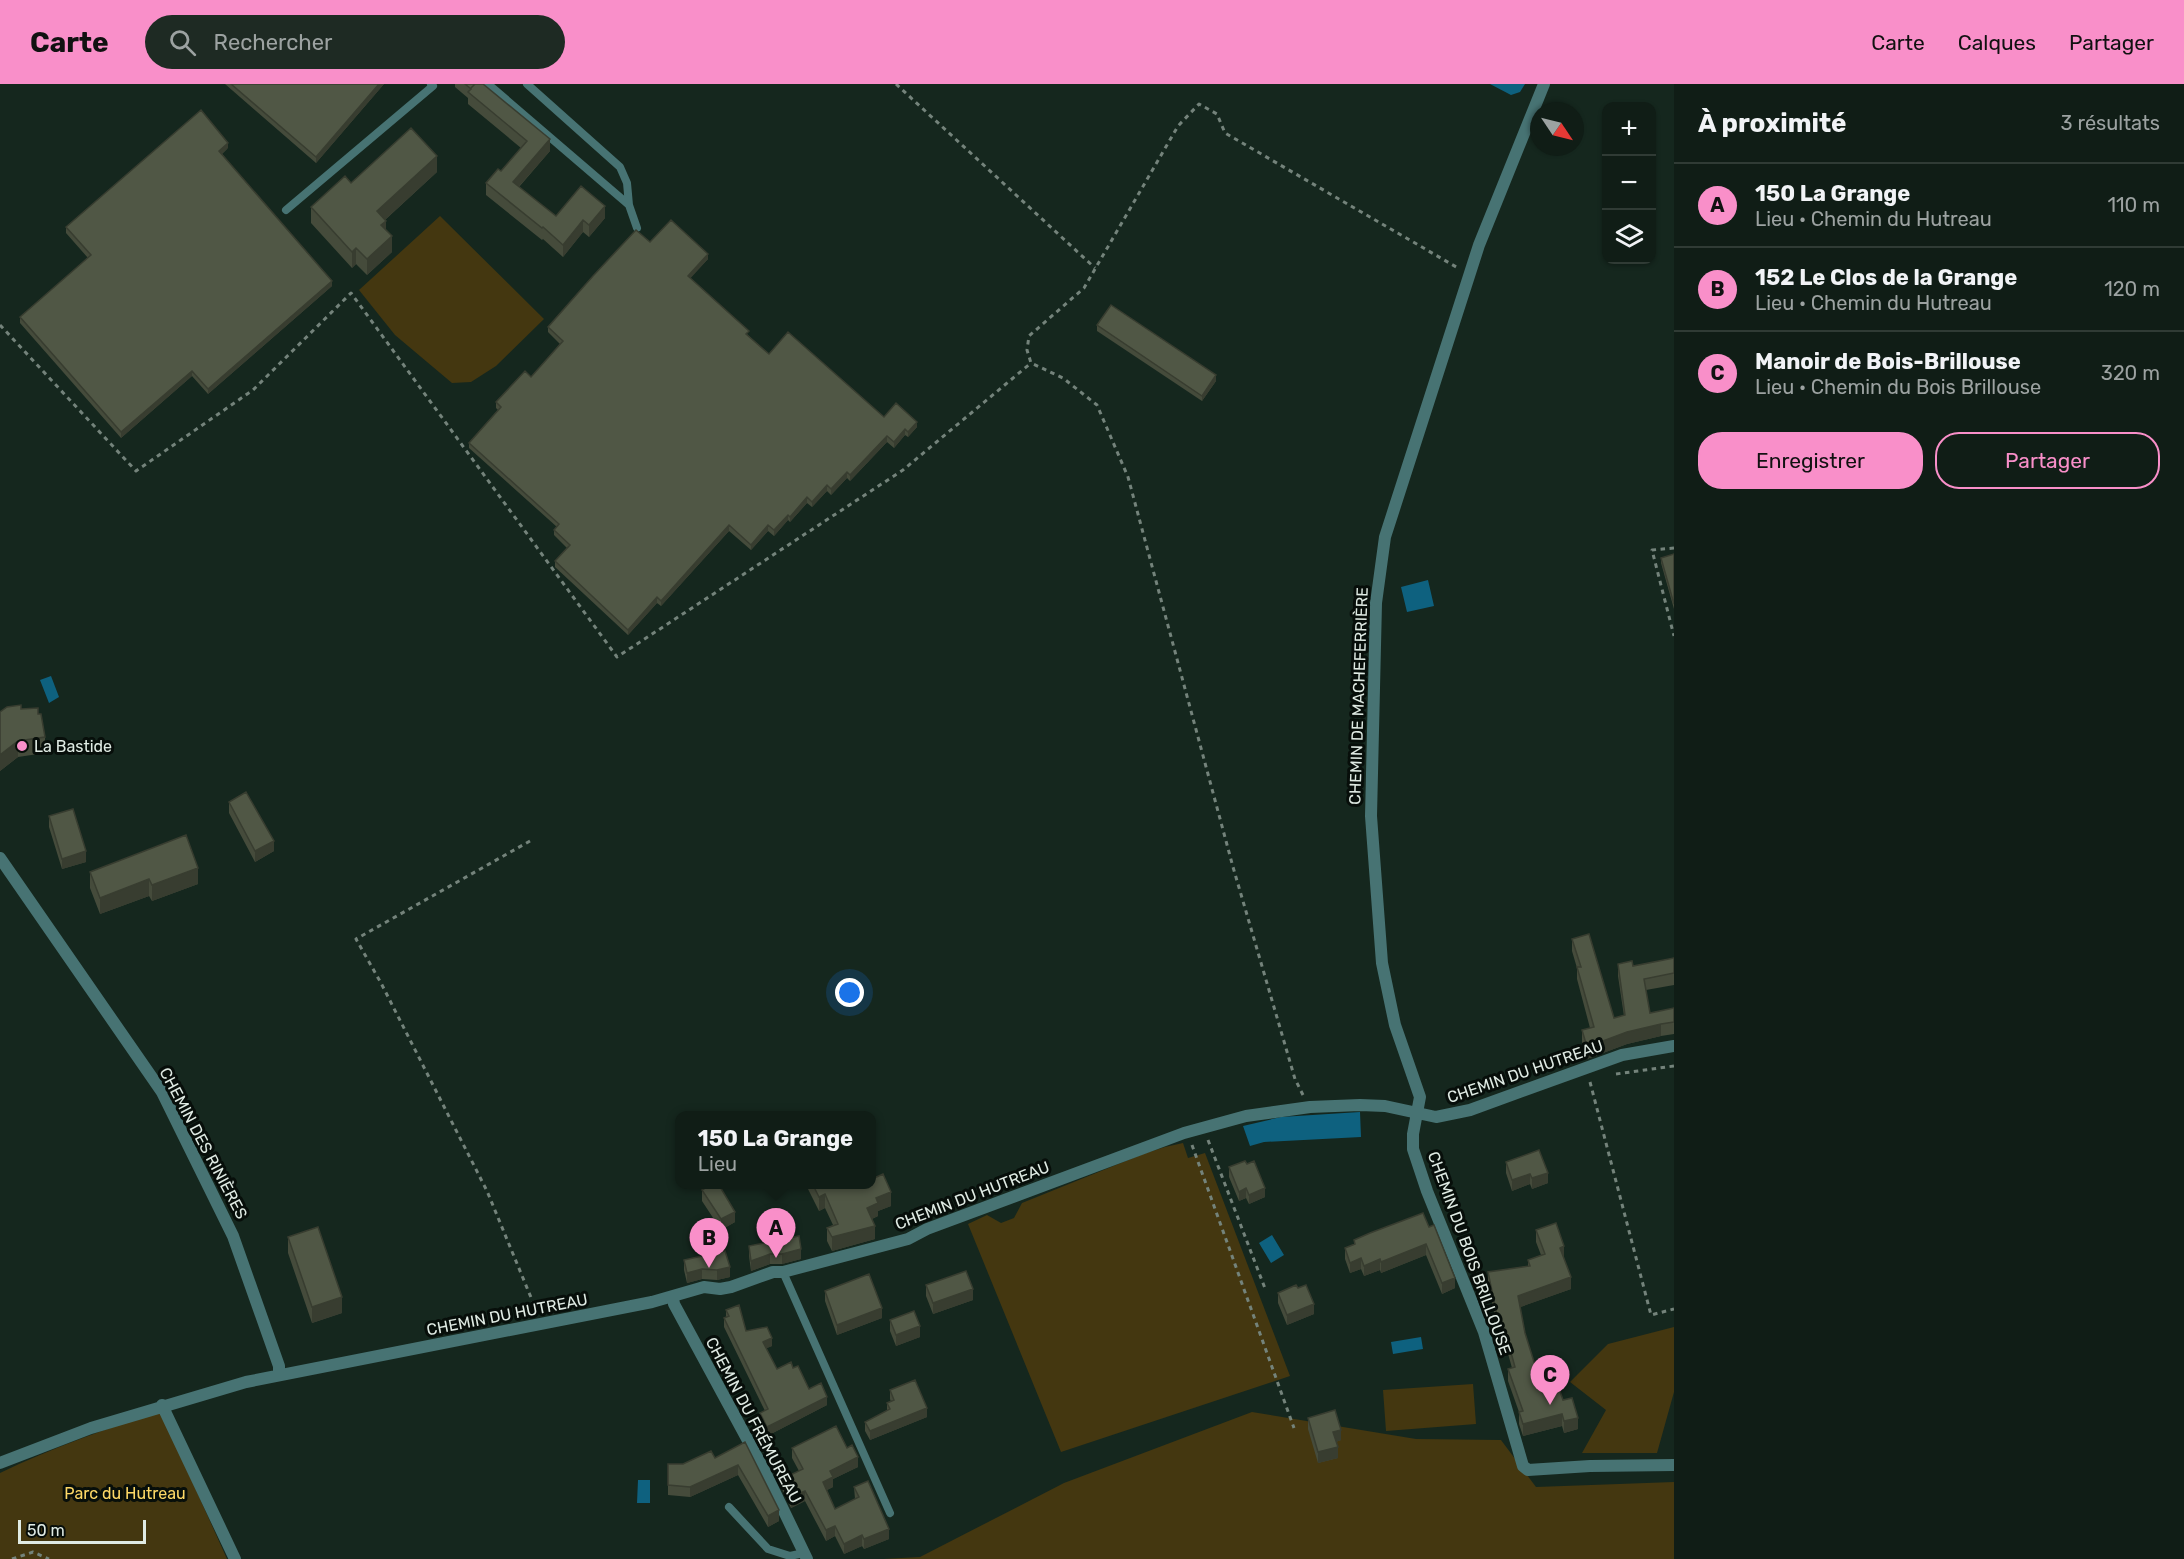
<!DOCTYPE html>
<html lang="fr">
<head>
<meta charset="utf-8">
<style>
  body { margin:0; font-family:Rubik,sans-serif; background:#1e2a23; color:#f1f3f6 }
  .controls { position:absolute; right:18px; top:18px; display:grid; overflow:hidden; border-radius:12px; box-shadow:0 2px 4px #0004 }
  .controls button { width:54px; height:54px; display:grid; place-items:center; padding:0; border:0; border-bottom:2px solid #303b35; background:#101d16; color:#f1f3f6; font:30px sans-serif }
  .compass { position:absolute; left:1530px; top:18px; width:54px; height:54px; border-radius:50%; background:#101d16; box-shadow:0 2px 4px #0004; rotate:125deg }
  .scale { position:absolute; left:18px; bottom:15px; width:128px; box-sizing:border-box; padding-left:6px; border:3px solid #e0ebe4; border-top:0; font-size:16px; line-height:21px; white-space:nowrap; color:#e0ebe4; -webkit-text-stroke:4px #070e0a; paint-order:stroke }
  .you { position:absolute; left:850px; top:909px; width:21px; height:21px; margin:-15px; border:4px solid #fff; border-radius:50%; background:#1a73e8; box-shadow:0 0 0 9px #1a73e833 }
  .badge { display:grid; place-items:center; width:39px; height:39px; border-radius:50%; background:#f98fc9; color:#111; font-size:20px; font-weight:700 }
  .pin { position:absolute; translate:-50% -50px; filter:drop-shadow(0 2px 3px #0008) }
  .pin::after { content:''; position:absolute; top:32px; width:21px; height:18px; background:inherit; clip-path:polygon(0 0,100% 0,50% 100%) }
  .popup { position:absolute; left:675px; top:1027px; width:201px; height:78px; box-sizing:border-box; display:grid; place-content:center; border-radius:12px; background:#101d16; filter:drop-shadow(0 2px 4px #0005); font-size:20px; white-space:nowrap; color:#9ca2a1 }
  .popup b { font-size:22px; color:#f1f3f6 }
  .popup::after { content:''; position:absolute; left:50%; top:100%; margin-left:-12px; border:12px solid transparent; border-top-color:#101d16 }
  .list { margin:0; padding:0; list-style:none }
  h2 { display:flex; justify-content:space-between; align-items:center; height:78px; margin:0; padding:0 24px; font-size:26px }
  h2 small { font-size:20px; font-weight:400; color:#9ca2a1 }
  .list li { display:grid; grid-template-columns:39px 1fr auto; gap:18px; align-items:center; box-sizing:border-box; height:84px; padding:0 24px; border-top:2px solid #303b35 }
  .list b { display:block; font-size:22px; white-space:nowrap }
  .list p { margin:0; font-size:20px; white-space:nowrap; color:#9ca2a1 }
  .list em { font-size:20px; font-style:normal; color:#9ca2a1 }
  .actions { display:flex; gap:12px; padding:18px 24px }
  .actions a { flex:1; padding:14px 0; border:2px solid #f98fc9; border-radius:24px; text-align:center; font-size:21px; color:#f98fc9 }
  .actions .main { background:#f98fc9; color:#111 }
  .icon { flex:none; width:33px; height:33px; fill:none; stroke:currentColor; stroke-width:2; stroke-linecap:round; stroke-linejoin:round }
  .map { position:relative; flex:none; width:1674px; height:1475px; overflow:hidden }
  header { display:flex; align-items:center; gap:36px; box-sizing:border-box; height:84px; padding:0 30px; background:#f98fc9; color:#111 }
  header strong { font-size:28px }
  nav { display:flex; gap:33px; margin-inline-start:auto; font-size:21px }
  .search { width:420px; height:54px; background:#1e2a23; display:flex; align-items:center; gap:15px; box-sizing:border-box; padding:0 21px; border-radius:33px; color:#9ca2a1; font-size:22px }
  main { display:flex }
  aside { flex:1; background:#101d16 }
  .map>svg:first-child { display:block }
</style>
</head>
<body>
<header>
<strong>Carte</strong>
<div class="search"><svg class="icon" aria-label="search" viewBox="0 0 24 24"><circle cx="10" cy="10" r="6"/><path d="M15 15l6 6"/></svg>Rechercher</div>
<nav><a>Carte</a><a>Calques</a><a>Partager</a></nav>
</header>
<main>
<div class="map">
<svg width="1674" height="1475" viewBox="0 0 1674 1475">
  <rect width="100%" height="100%" fill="#15271e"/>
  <path fill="#443710" d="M 440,132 L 544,235 L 496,282 L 471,298 L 452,299 L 395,251 L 359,206 Z
    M 1183,1059 L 1188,1074 L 1205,1069 L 1290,1292 L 1061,1368 L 968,1140 L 987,1131 L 1001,1139 L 1014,1134 L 1022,1119 L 1143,1070 L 1165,1063 Z
    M 1674,1243 L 1674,1308 L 1657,1369 L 1582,1369 L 1606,1326 L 1570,1298 L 1608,1260 Z
    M 1473,1300 L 1476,1340 L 1386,1347 L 1383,1306 Z
    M 161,1328 L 227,1475 L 0,1475 L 0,1389 C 52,1364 106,1344 161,1328 Z
    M 1252,1328 L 1416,1355 L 1501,1356 L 1536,1403 L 1674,1398 L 1674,1475 L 883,1475 L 920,1473 L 1064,1399 Z"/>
  <path fill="#0e617f" d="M 1490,0 L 1525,0 L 1520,8 L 1511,11 Z
    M 1428,496 L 1434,522 L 1407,528 L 1401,503 Z
    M 51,592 L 59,613 L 49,619 L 40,596 Z
    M 1360,1028 L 1361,1053 L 1264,1058 L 1250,1062 L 1243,1042 L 1281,1033 Z
    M 1272,1151 L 1284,1171 L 1271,1179 L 1259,1159 Z
    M 1421,1253 L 1423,1265 L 1393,1270 L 1391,1258 Z
    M 638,1396 L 650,1396 L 650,1419 L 637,1419 Z"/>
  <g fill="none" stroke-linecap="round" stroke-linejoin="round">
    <path stroke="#74837b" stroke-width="3" stroke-dasharray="4.5 4.5" stroke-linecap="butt" d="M 896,0 L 1095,184
      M 0,241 L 136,387 L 253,306 L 351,209 L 617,573 L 903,386 L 1031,279
      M 1674,464 L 1652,466 L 1674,552
      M 530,757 L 356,855 L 381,899 L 487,1107 L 537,1228
      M 1616,990 L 1674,982
      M 1590,998 L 1651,1231 L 1674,1225
      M 1303,1011 L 1295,995 L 1233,783 L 1128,393 L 1097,321 L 1063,294 L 1031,279 L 1027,266 L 1029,252 L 1084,204 L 1178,42 L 1199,20 L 1217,30 L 1225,49 L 1458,184
      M 1208,1056 L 1266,1207
      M 1192,1061 L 1294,1344
      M 12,1475 L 33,1468 L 49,1475"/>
    <path stroke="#477373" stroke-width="8" d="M 488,0 L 629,121 L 637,144
      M 527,0 L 620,83 L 627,99 L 629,121
      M 286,126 L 433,2 L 431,0
      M 783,1188 L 890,1429
      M 729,1423 L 768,1465 L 790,1472 L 804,1469"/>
    <path stroke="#477373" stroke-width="12" d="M 1544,0 L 1479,161 L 1385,453 L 1376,519 L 1371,732 L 1382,879 L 1395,941 L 1420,1013 L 1413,1050 L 1413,1065 L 1427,1107 L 1484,1248 L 1523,1382 L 1528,1386 L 1590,1382 L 1674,1381
      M 0,774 L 162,1008 L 233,1152 L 279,1282 L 279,1290
      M 673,1213 L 674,1220 L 765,1388 L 807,1475
      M 162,1321 L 235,1475
      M 0,1379 L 91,1344 L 246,1298 L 652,1218 L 704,1203 L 720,1205 L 731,1203 L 773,1188 L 783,1188 L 908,1155 L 927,1145 L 1184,1049 L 1246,1032 L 1310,1023 L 1360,1021 L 1385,1022 L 1436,1033 L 1470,1026 L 1622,971 L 1674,962"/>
  </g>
  <path fill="#454b3b" d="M 225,0 L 384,0 L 316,79 Z
    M 455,0 L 483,0 L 550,67 L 519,103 L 556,132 L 605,134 L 589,153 L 583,148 L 563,173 L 543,155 L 542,156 L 486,111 L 486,99 L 501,87 L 521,64 L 468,20 L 468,14 L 455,3 Z
    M 228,64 L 222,70 L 332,202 L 208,310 L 192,292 L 121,354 L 20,239 L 20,233 L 88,174 L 66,149 L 66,143 Z
    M 437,88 L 385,136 L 386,146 L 392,168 L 367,191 L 356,180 L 352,184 L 311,139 L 311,123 L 351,99 Z
    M 650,158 L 708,175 L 690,194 L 749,252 L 769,270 L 884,333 L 917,343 L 908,353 L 905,351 L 894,364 L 887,358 L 850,397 L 847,394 L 831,411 L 827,407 L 812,423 L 807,419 L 790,438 L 788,436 L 774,452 L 768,447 L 751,466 L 729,447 L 661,522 L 657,519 L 628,551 L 555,483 L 555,477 L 567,464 L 554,451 L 554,446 L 557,443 L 469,364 L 469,359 L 498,326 L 496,324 L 496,318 L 531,293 L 560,260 L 548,248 L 548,243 Z
    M 1097,241 L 1216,297 L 1202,317 L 1097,247 Z
    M 1674,470 L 1674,525 L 1661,479 L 1661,474 Z
    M 21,625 L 38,630 L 45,653 L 45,669 L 18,673 L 0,687 L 0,628 Z
    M 229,718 L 274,767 L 255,778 L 229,729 Z
    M 49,732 L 86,778 L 62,785 L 49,743 Z
    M 90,788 L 198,800 L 152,817 L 149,812 L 100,830 L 90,804 Z
    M 1572,855 L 1614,934 L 1624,932 L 1618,892 L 1618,880 L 1633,882 L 1674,874 L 1674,901 L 1646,906 L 1650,929 L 1674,924 L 1674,950 L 1661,952 L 1627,960 L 1587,975 L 1582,958 L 1582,946 L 1590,944 L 1577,895 L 1577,884 L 1572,867 Z
    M 1506,1078 L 1548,1099 L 1532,1105 L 1530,1100 L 1512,1107 L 1506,1089 Z
    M 1229,1083 L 1265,1113 L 1249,1120 L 1246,1114 L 1239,1117 L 1229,1093 Z
    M 806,1101 L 872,1101 L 891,1122 L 878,1127 L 878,1132 L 872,1135 L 875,1155 L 832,1167 L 827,1157 L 827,1144 L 833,1141 L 825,1124 L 819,1127 Z
    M 702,1106 L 735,1138 L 721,1146 L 702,1117 Z
    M 1423,1129 L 1455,1204 L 1442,1210 L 1426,1171 L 1381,1189 L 1380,1186 L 1364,1192 L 1361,1185 L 1350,1189 L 1345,1175 L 1345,1164 L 1354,1161 L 1354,1156 Z
    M 1536,1146 L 1564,1174 L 1571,1205 L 1520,1223 L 1525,1249 L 1539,1294 L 1563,1316 L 1578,1345 L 1564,1349 L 1562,1342 L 1523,1352 L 1519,1340 L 1519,1328 L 1508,1297 L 1508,1285 L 1512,1284 L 1507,1266 L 1502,1267 L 1488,1200 L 1488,1188 L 1528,1182 L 1528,1176 L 1541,1171 L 1536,1158 Z
    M 288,1153 L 342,1229 L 312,1239 L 288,1169 Z
    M 749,1162 L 801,1175 L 782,1180 L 770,1180 L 751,1187 L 749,1172 Z
    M 684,1176 L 730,1183 L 730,1193 L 717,1196 L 702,1195 L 687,1199 L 684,1186 Z
    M 926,1201 L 973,1216 L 933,1230 L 926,1212 Z
    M 825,1207 L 882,1234 L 837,1251 L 825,1217 Z
    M 1278,1209 L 1314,1230 L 1287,1241 L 1278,1219 Z
    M 726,1226 L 746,1247 L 772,1262 L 766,1264 L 777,1285 L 793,1284 L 809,1305 L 827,1321 L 767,1352 L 760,1337 L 760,1329 L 765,1327 L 724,1243 L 724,1234 L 726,1233 Z
    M 890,1236 L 920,1253 L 896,1262 L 890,1247 Z
    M 890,1306 L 927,1333 L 870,1356 L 865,1347 L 865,1338 L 887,1327 L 887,1319 L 891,1318 L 890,1315 Z
    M 1308,1334 L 1341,1356 L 1336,1358 L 1338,1374 L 1318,1379 L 1308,1345 Z
    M 745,1358 L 779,1437 L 768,1443 L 738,1391 L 690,1413 L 668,1411 L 668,1380 L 683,1380 L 715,1374 Z
    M 792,1364 L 847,1364 L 858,1383 L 833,1395 L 833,1403 L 827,1406 L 835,1425 L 855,1415 L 854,1403 L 889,1455 L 864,1465 L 862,1462 L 844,1470 L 835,1452 L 826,1457 L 805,1417 L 791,1424 L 782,1405 L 782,1395 L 799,1387 L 792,1374 Z"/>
  <path fill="#383d30" d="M 379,0 L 384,0 L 316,79 L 316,73 Z
    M 550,55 L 550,67 L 513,109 L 513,98 Z
    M 228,59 L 228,64 L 219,72 L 219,67 Z
    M 437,72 L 437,88 L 377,143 L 377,127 Z
    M 605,122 L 605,134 L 589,153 L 589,141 Z
    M 583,136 L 583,148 L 563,173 L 563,161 Z
    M 386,137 L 386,153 L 381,141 Z
    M 392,152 L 392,168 L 367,191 L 367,175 Z
    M 356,164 L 356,180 L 352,184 L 352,168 Z
    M 708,170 L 708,175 L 688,197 L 688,192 Z
    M 332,197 L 332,202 L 208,310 L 208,305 Z
    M 192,287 L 192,292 L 121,354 L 121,348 Z
    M 1216,291 L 1216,297 L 1202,317 L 1202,312 Z
    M 917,338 L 917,343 L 908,353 L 908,348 Z
    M 905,345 L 905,351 L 894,364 L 894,358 Z
    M 887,352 L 887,358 L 850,397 L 850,391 Z
    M 847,388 L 847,394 L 831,411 L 831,405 Z
    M 827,401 L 827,407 L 812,423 L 812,418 Z
    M 807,413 L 807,419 L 790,438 L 790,433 Z
    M 788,431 L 788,436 L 774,452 L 774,446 Z
    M 729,441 L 729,447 L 661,522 L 661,517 Z
    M 768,441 L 768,447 L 751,466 L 751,461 Z
    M 657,513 L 657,519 L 628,551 L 628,546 Z
    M 18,657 L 18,673 L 0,687 L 0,671 Z
    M 274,757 L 274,767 L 255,778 L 255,767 Z
    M 86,767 L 86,778 L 62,785 L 62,775 Z
    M 198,784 L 198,800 L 152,817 L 152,801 Z
    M 149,795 L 149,812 L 100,830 L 100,814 Z
    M 1661,940 L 1661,952 L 1627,960 L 1587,975 L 1587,963 L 1627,948 Z
    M 1548,1089 L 1548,1099 L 1532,1105 L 1532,1094 Z
    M 1530,1090 L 1530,1100 L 1512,1107 L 1512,1096 Z
    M 1246,1104 L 1246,1114 L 1239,1117 L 1239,1108 Z
    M 1265,1104 L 1265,1113 L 1249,1120 L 1249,1111 Z
    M 891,1108 L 891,1122 L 878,1127 L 878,1132 L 867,1137 L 867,1124 L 876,1114 Z
    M 825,1110 L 825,1124 L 819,1127 L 819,1113 Z
    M 735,1128 L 735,1138 L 721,1146 L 721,1135 Z
    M 875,1142 L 875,1155 L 832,1167 L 832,1153 Z
    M 1426,1160 L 1426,1171 L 1381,1189 L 1381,1178 Z
    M 1564,1162 L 1564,1174 L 1560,1176 L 1560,1164 Z
    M 801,1165 L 801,1175 L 782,1180 L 782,1170 Z
    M 770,1170 L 770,1180 L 751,1187 L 751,1177 Z
    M 1361,1174 L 1361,1185 L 1350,1189 L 1350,1179 Z
    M 1380,1175 L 1380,1186 L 1364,1192 L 1364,1182 Z
    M 730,1183 L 730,1193 L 717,1196 L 717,1186 Z
    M 702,1185 L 702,1195 L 687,1199 L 687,1189 Z
    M 1571,1193 L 1571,1205 L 1518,1224 L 1518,1212 Z
    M 1455,1194 L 1455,1204 L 1442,1210 L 1442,1199 Z
    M 973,1205 L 973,1216 L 933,1230 L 933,1219 Z
    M 342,1213 L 342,1229 L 312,1239 L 312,1223 Z
    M 1314,1220 L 1314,1230 L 1287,1241 L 1287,1231 Z
    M 882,1224 L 882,1234 L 837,1251 L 837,1241 Z
    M 920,1242 L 920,1253 L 896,1262 L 896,1251 Z
    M 772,1254 L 772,1262 L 763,1266 L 763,1258 Z
    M 1507,1254 L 1507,1266 L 1502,1267 L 1502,1255 Z
    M 827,1313 L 827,1321 L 767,1352 L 767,1343 Z
    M 927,1324 L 927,1333 L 870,1356 L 870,1347 Z
    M 1562,1330 L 1562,1342 L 1523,1352 L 1523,1340 Z
    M 1578,1334 L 1578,1345 L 1564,1349 L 1564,1337 Z
    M 1341,1346 L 1341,1356 L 1333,1359 L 1333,1348 Z
    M 1338,1363 L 1338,1374 L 1318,1379 L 1318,1368 Z
    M 858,1373 L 858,1383 L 833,1395 L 833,1403 L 823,1408 L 823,1398 L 830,1387 Z
    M 738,1381 L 738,1391 L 690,1413 L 690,1403 Z
    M 805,1407 L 805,1417 L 791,1424 L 791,1413 Z
    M 779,1426 L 779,1437 L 768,1443 L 768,1432 Z
    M 835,1442 L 835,1452 L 826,1457 L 826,1446 Z
    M 889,1445 L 889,1455 L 864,1465 L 864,1455 Z
    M 862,1451 L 862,1462 L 844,1470 L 844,1460 Z"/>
  <path fill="#505745" stroke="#383d30" stroke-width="1.5" d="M 231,0 L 379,0 L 316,73 Z
    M 465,0 L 475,0 L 471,4 L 475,0 L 483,0 L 550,55 L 513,98 L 556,132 L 581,102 L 605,122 L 589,141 L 583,136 L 563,161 L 543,143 L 542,144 L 486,99 L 498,85 L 501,87 L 527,57 L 468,8 L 471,5 Z
    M 201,26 L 228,59 L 219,67 L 332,197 L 208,305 L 192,287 L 121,348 L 20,233 L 91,171 L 66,143 Z
    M 411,44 L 437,72 L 377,127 L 386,137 L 381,141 L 392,152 L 367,175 L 356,164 L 352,168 L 311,123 L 345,92 L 351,99 Z
    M 671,136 L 708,170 L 688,192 L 749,247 L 746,250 L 769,270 L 788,248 L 884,333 L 896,319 L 917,338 L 908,348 L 905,345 L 894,358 L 887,352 L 850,391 L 847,388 L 831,405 L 827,401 L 812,418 L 807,413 L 790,433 L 788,431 L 774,446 L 768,441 L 751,461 L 729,441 L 661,517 L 657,513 L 628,546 L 555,477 L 570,461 L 554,446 L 559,440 L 469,359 L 501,323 L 496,318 L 525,287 L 531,293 L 563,257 L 548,243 L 593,192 L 636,146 L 650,158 Z
    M 1111,221 L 1216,291 L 1202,312 L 1097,241 Z
    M 1674,470 L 1674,520 L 1661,474 Z
    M 21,621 L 21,625 L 38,624 L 38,630 L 41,630 L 45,653 L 18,657 L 0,671 L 0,628 L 7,623 Z
    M 246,708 L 274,757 L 255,767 L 229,718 Z
    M 73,725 L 86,767 L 62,775 L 49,732 Z
    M 186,751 L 198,784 L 152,801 L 149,795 L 100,814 L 90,788 Z
    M 1589,850 L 1614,934 L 1625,931 L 1618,880 L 1632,877 L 1633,882 L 1674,874 L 1674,889 L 1644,895 L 1650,929 L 1674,924 L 1674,938 L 1661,940 L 1627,948 L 1587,963 L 1582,946 L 1594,943 L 1577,883 L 1581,883 L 1572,855 Z
    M 1539,1066 L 1548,1089 L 1532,1094 L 1530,1090 L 1512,1096 L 1506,1078 Z
    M 1245,1077 L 1247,1080 L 1254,1077 L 1265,1104 L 1249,1111 L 1246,1104 L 1239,1108 L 1229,1083 Z
    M 883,1090 L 891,1108 L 876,1114 L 878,1119 L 867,1124 L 875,1142 L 832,1153 L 827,1144 L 838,1140 L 825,1110 L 819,1113 L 813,1101 L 872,1101 L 872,1095 Z
    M 710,1101 L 719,1101 L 735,1128 L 721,1135 L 702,1106 Z
    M 1423,1129 L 1429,1143 L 1434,1141 L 1455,1194 L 1442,1199 L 1426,1160 L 1381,1178 L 1380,1175 L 1364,1182 L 1361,1174 L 1350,1179 L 1345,1164 L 1355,1160 L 1354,1156 L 1370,1149 Z
    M 1556,1139 L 1564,1162 L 1560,1164 L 1571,1193 L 1518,1212 L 1525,1249 L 1539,1294 L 1554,1290 L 1563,1316 L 1572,1314 L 1578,1334 L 1564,1337 L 1562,1330 L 1523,1340 L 1519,1328 L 1523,1327 L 1508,1285 L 1515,1283 L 1507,1254 L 1502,1255 L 1488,1188 L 1530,1182 L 1528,1176 L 1545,1170 L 1536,1146 Z
    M 318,1143 L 342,1213 L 312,1223 L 288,1153 Z
    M 799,1152 L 801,1165 L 782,1170 L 770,1170 L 751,1177 L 749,1162 Z
    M 725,1167 L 730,1183 L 717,1186 L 702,1185 L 687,1189 L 684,1176 Z
    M 966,1187 L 973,1205 L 933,1219 L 926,1201 Z
    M 869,1190 L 882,1224 L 837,1241 L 825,1207 Z
    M 1296,1201 L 1298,1204 L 1306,1201 L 1314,1220 L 1287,1231 L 1278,1209 Z
    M 739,1221 L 746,1247 L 767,1243 L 772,1254 L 763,1258 L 777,1285 L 791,1278 L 793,1284 L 798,1282 L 809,1305 L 821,1299 L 827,1313 L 767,1343 L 760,1329 L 768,1325 L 724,1234 L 729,1232 L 726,1226 Z
    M 914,1227 L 920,1242 L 896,1251 L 890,1236 Z
    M 915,1296 L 927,1324 L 870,1347 L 865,1338 L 890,1325 L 887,1319 L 894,1316 L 890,1306 Z
    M 1335,1326 L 1341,1346 L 1333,1348 L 1338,1363 L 1318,1368 L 1308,1334 Z
    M 836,1342 L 847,1364 L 852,1361 L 858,1373 L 830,1387 L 833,1393 L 823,1398 L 835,1425 L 859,1413 L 854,1403 L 868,1397 L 889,1445 L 864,1455 L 862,1451 L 844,1460 L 835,1442 L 826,1446 L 805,1407 L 791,1413 L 782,1395 L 803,1385 L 792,1364 Z
    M 745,1358 L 779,1426 L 768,1432 L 738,1381 L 690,1403 L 668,1401 L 668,1380 L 683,1380 L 711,1367 L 715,1374 Z"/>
  <circle fill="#f98fc9" stroke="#070e0a" stroke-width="2" cx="22" cy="662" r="6"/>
  <g text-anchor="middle" stroke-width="6" stroke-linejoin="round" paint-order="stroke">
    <g font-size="16" fill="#e0ebe4" stroke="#070e0a">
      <text transform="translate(1358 612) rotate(-88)" y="6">CHEMIN DE MACHEFERRIÈRE</text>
      <text transform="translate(1525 987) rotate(-19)" y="6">CHEMIN DU HUTREAU</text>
      <text transform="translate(204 1059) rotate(62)" y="6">CHEMIN DES RINIÈRES</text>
      <text transform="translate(972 1111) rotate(-21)" y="6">CHEMIN DU HUTREAU</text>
      <text transform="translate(1470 1169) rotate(70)" y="6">CHEMIN DU BOIS BRILLOUSE</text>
      <text transform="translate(507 1230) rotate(-11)" y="6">CHEMIN DU HUTREAU</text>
      <text transform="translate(754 1336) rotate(62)" y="6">CHEMIN DU FRÉMUREAU</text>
    </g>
    <g font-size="16" fill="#e0ebe4" stroke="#070e0a" text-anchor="start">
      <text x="34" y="668">La Bastide</text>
    </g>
    <g font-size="16" fill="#fdd866" stroke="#070e0a">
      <text x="125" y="1415">Parc du Hutreau</text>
    </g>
  </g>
</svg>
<div class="controls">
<button>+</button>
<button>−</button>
<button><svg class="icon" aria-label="layers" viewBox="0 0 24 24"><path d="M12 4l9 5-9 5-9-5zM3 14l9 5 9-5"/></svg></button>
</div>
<svg class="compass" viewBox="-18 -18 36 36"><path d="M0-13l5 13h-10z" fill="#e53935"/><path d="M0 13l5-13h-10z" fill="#9ca2a1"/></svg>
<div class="scale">50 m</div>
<div class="you"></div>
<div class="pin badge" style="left:776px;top:1174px">A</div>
<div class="popup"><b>150 La Grange</b>Lieu</div>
<div class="pin badge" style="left:709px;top:1184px">B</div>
<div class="pin badge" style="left:1550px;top:1321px">C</div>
</div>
<aside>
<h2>À proximité<small>3 résultats</small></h2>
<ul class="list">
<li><span class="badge">A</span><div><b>150 La Grange</b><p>Lieu · Chemin du Hutreau</p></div><em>110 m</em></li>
<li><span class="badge">B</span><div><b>152 Le Clos de la Grange</b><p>Lieu · Chemin du Hutreau</p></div><em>120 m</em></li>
<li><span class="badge">C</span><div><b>Manoir de Bois-Brillouse</b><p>Lieu · Chemin du Bois Brillouse</p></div><em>320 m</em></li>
</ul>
<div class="actions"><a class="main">Enregistrer</a><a>Partager</a></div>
</aside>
</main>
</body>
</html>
